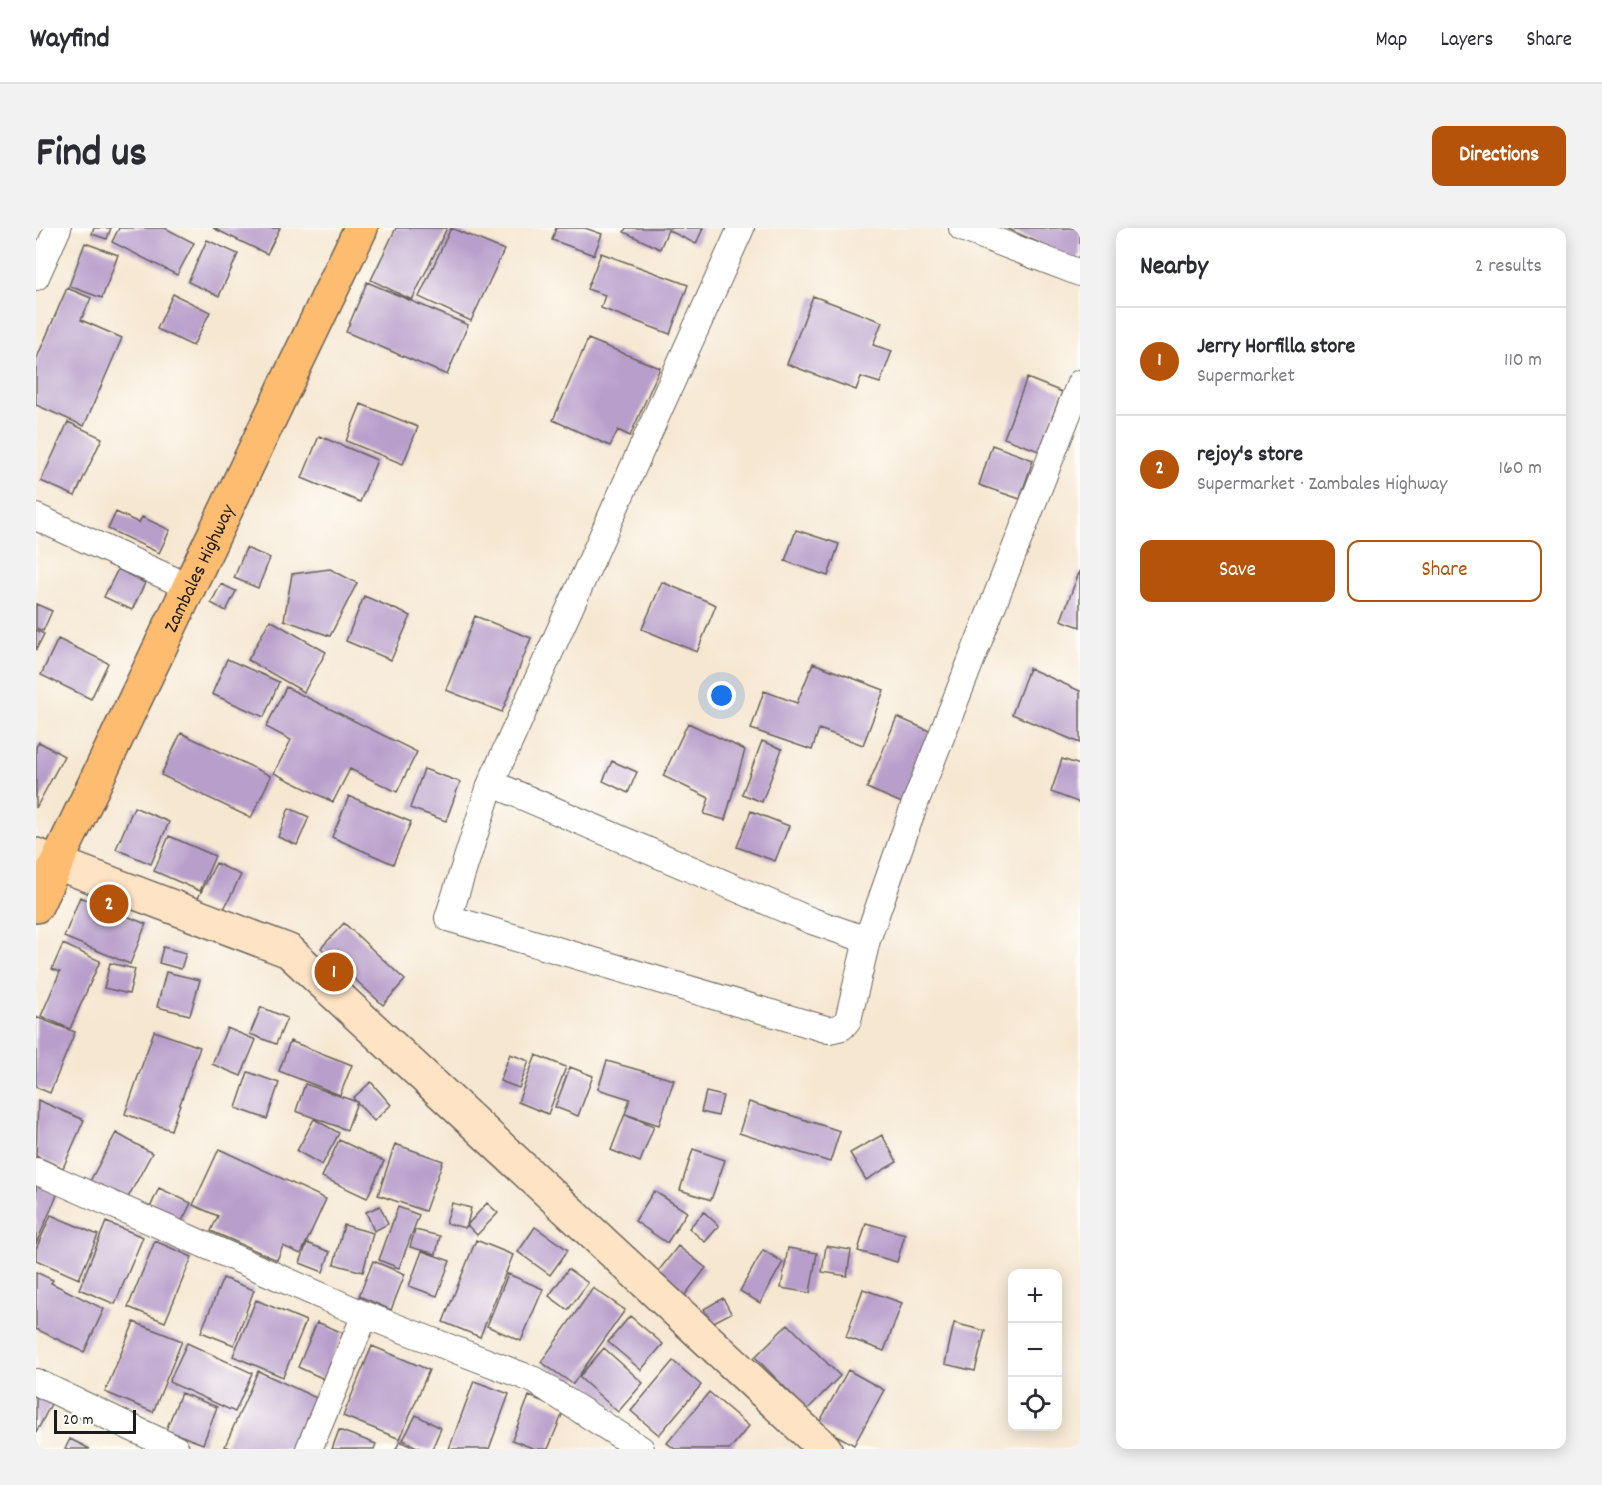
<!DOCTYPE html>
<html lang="en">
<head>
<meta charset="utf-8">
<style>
  body { margin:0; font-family:Dekko,sans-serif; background:#f2f2f3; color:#2b2b33 }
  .controls { position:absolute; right:18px; bottom:18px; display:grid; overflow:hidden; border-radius:12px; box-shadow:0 3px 15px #0003 }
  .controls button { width:54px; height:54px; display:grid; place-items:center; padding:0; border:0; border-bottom:2px solid #e1e1e2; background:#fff; color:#2b2b33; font:30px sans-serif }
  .scale { position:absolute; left:18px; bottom:15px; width:82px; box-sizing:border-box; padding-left:6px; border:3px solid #1c1c1c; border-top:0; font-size:16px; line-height:21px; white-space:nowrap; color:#1c1c1c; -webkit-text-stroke:4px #fdfcf7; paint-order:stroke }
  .you { position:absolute; left:686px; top:468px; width:21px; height:21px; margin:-15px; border:4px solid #fff; border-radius:50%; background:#1a73e8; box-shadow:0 0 0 9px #1a73e833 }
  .badge { display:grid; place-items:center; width:39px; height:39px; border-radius:50%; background:#b45309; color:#fff; font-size:20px; font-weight:700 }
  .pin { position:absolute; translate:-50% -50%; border:3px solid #fff; box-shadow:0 2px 6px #0006 }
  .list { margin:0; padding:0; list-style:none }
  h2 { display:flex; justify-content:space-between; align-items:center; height:78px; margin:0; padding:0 24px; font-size:26px }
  h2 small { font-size:20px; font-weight:400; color:#7c7c81 }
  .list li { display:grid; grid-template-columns:39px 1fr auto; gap:18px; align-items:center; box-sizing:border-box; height:108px; padding:0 24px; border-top:2px solid #e1e1e2 }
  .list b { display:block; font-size:22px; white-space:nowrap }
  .list p { margin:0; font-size:20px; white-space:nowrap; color:#7c7c81 }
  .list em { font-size:20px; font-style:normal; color:#7c7c81 }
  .actions { display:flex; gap:12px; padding:18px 24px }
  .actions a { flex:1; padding:14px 0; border:2px solid #b45309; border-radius:12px; text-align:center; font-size:21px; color:#b45309 }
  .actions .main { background:#b45309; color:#fff }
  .icon { flex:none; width:33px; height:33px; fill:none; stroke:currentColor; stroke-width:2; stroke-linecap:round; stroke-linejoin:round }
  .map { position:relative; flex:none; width:1044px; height:1221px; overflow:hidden; border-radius:12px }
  header { display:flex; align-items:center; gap:36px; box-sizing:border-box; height:84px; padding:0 30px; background:#fff; border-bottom:2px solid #e1e1e2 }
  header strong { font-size:28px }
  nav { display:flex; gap:33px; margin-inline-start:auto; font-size:21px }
  .intro { display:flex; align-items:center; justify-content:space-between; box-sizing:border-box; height:144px; padding:0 36px }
  h1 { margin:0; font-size:42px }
  .button { padding:15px 27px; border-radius:12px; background:#b45309; color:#fff; font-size:21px; font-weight:700 }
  main { display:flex; gap:36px; padding:0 36px }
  aside { flex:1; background:#fff; border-radius:12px; box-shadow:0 3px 15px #0003 }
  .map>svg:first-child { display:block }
</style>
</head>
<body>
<header>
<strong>Wayfind</strong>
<nav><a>Map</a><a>Layers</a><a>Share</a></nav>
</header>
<div class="intro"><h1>Find us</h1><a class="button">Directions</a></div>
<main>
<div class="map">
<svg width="1044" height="1221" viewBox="0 0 1044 1221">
  <rect width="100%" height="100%" fill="#fdfcf7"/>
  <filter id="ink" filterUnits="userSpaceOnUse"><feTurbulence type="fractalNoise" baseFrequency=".0167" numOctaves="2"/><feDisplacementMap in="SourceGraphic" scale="12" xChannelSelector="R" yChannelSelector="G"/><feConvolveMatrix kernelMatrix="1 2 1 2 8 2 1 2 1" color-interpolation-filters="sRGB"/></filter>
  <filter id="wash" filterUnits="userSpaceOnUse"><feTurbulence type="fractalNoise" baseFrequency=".008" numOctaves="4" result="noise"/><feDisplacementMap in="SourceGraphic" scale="24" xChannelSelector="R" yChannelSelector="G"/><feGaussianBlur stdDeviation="1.35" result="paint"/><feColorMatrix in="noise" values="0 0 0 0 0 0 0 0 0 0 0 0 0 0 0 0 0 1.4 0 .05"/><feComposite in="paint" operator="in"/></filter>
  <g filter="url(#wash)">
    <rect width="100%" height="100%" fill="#f6e7d1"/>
    <g id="blocks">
      <path fill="#b89ecb" d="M 58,0 L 75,0 L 71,11 L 56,6 Z
        M 83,0 L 129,0 L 158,15 L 141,47 L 76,14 Z
        M 177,0 L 244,0 L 231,26 Z
        M 360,0 L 411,0 L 376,72 L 335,52 Z
        M 415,0 L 468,22 L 435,93 L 383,69 Z
        M 520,0 L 549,0 L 566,6 L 558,27 L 516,12 Z
        M 590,0 L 667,0 L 660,16 L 632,2 L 624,21 L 588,4 Z
        M 970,0 L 1044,0 L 1044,25 L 1041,32 Z
        M 171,12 L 202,26 L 183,68 L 152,54 Z
        M 49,15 L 82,27 L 66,70 L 33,58 Z
        M 565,25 L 652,57 L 634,106 L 565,80 L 569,67 L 551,61 Z
        M 331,54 L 432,97 L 411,147 L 310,104 Z
        M 31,60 L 55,70 L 45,92 L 86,110 L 48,198 L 0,177 L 0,132 Z
        M 137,66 L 174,84 L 157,118 L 121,101 Z
        M 777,68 L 846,94 L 837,117 L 856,123 L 844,155 L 825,149 L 820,162 L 751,136 Z
        M 552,111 L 624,140 L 594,208 L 582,202 L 574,218 L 517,192 Z
        M 991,150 L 1026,164 L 1003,223 L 968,210 Z
        M 325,176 L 382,199 L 367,236 L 310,213 Z
        M 32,194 L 66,210 L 39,268 L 5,253 Z
        M 283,208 L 341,232 L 324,274 L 266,250 Z
        M 956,217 L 997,232 L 984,271 L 943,257 Z
        M 80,284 L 103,295 L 106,289 L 134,302 L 123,325 L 72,301 Z
        M 760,302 L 803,316 L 792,348 L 749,333 Z
        M 210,320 L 234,330 L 222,360 L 198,350 Z
        M 82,341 L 109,355 L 96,382 L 68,369 Z
        M 294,341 L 321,355 L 294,408 L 248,392 L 256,346 Z
        M 1044,342 L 1044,399 L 1025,392 Z
        M 626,354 L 680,377 L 661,424 L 606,401 Z
        M 185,356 L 200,363 L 190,383 L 175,375 Z
        M 328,368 L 375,388 L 355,432 L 310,413 Z
        M 0,376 L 16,383 L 7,403 L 0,400 Z
        M 439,388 L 495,410 L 466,484 L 410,462 Z
        M 234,392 L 290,424 L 268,464 L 212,432 Z
        M 0,402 L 8,406 L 0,422 Z
        M 22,411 L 72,435 L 55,471 L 5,447 Z
        M 191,431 L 243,454 L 228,489 L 176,466 Z
        M 777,435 L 848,462 L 827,517 L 783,501 L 776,522 L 715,501 L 728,463 L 761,475 Z
        M 993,440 L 1044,463 L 1044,515 L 976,486 Z
        M 250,459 L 381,524 L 361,564 L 314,541 L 297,574 L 238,545 L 255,512 L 230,499 Z
        M 861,489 L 896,504 L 866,575 L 831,560 Z
        M 652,495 L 709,522 L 689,592 L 668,586 L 673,570 L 627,548 Z
        M 145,505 L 235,548 L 215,590 L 125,547 Z
        M 726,513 L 746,521 L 726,574 L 706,566 Z
        M 3,514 L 28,528 L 0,580 L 0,519 Z
        M 1026,531 L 1044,537 L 1044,575 L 1015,564 Z
        M 576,533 L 601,544 L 592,565 L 567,553 Z
        M 388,541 L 424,554 L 410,593 L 374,580 Z
        M 313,568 L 375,594 L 357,636 L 296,609 Z
        M 98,579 L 133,594 L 115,636 L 80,621 Z
        M 253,580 L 273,589 L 261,617 L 242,609 Z
        M 715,583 L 753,598 L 739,633 L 701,619 Z
        M 133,608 L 179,628 L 164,663 L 118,643 Z
        M 180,635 L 205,647 L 186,685 L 161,672 Z
        M 44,669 L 110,696 L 94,736 L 28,709 Z
        M 308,695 L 369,752 L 347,777 L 285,720 Z
        M 27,716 L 64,733 L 34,801 L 5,788 L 24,744 L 16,741 Z
        M 127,719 L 150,725 L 145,741 L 123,735 Z
        M 74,735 L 99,741 L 93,766 L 68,760 Z
        M 130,744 L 164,752 L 154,787 L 121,779 Z
        M 225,779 L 251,790 L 240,816 L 214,806 Z
        M 0,789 L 39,804 L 14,865 L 0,859 Z
        M 191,800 L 220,812 L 205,848 L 176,836 Z
        M 118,803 L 164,819 L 135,902 L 89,886 Z
        M 254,813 L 316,837 L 304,867 L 243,843 Z
        M 474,826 L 493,833 L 483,860 L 464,853 Z
        M 500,827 L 530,839 L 512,886 L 482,874 Z
        M 571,833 L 638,852 L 623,897 L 589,886 L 594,871 L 562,861 Z
        M 534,839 L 557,848 L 542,888 L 519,879 Z
        M 212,844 L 243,855 L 231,891 L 200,880 Z
        M 335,854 L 355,877 L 338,893 L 317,870 Z
        M 269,856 L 321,874 L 311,902 L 260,883 Z
        M 670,864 L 687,868 L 682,888 L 665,884 Z
        M 2,872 L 48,892 L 27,940 L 0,928 Z
        M 713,874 L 804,903 L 794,934 L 703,905 Z
        M 589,886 L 618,898 L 604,934 L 575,922 Z
        M 278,891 L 303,905 L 286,937 L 261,923 Z
        M 80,905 L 116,925 L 89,975 L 53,955 Z
        M 846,907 L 861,934 L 830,952 L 814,925 Z
        M 303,912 L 348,933 L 331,970 L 286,949 Z
        M 359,916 L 407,933 L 389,983 L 342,967 Z
        M 183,921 L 290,971 L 265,1026 L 247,1018 L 241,1032 L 175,1003 L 182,988 L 157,977 Z
        M 657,921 L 689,932 L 675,972 L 644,962 Z
        M 0,947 L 25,958 L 0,1016 Z
        M 123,960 L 155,975 L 143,999 L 112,984 Z
        M 618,963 L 651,984 L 631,1015 L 599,993 Z
        M 416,975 L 435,980 L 431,997 L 451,975 L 462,985 L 441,1007 L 431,997 L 429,1000 L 410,995 Z
        M 344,978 L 352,996 L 338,1003 L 330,984 Z
        M 362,979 L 383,987 L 363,1040 L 343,1032 Z
        M 668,984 L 683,998 L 669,1014 L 653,1000 Z
        M 15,987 L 62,1007 L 43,1051 L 0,1032 L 0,1021 Z
        M 70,994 L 107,1009 L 79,1076 L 43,1061 Z
        M 830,995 L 869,1006 L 861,1034 L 822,1023 Z
        M 308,997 L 337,1005 L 327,1044 L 298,1036 Z
        M 499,999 L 532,1022 L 514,1047 L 482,1024 Z
        M 379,1002 L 404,1008 L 400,1026 L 374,1019 Z
        M 440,1012 L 477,1027 L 444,1109 L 407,1094 Z
        M 119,1013 L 156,1029 L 129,1094 L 92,1079 Z
        M 271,1015 L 294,1024 L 287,1044 L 264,1035 Z
        M 642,1018 L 670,1040 L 641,1077 L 613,1055 Z
        M 790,1018 L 815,1022 L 811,1048 L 786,1044 Z
        M 752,1020 L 781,1025 L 774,1065 L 745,1060 Z
        M 727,1022 L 747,1034 L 724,1075 L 704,1063 Z
        M 386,1023 L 414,1033 L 401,1068 L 373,1058 Z
        M 337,1033 L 369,1046 L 355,1082 L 323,1068 Z
        M 532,1041 L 552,1055 L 532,1082 L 513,1068 Z
        M 0,1044 L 17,1052 L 15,1055 L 68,1081 L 48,1124 L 0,1101 Z
        M 472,1046 L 507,1061 L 485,1113 L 451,1098 Z
        M 187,1050 L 218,1062 L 198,1117 L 165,1104 Z
        M 557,1060 L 589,1082 L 537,1156 L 505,1134 Z
        M 827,1061 L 866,1075 L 848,1123 L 810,1109 Z
        M 687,1070 L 695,1085 L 676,1095 L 668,1081 Z
        M 220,1072 L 270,1093 L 247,1149 L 197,1128 Z
        M 594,1088 L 627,1116 L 605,1142 L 572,1114 Z
        M 98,1094 L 146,1113 L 117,1184 L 69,1164 Z
        M 281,1094 L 307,1105 L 288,1151 L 262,1139 Z
        M 918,1095 L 949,1103 L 939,1143 L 909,1136 Z
        M 752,1096 L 804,1148 L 771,1182 L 719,1129 Z
        M 151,1115 L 216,1145 L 199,1184 L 133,1154 Z
        M 336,1118 L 393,1142 L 364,1211 L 307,1188 Z
        M 568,1120 L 607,1155 L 582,1184 L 543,1149 Z
        M 637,1133 L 665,1157 L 623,1207 L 595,1183 Z
        M 812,1142 L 848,1162 L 818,1217 L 782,1197 Z
        M 222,1143 L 287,1173 L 265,1221 L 196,1221 L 189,1218 Z
        M 438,1153 L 473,1166 L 453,1221 L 413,1221 Z
        M 673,1164 L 713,1198 L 694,1221 L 639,1221 L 631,1215 Z
        M 0,1165 L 16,1174 L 0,1205 Z
        M 145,1165 L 181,1179 L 167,1216 L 130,1202 Z
        M 493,1168 L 528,1182 L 512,1221 L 499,1221 L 476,1212 Z
        M 380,1187 L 405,1200 L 396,1221 L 385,1221 L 367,1212 Z
        M 303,1202 L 340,1216 L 338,1221 L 296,1221 Z
        M 34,1211 L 54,1221 L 29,1221 Z
        M 364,1213 L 380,1221 L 360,1221 Z"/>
    </g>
  </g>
  <g filter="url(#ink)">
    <use href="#blocks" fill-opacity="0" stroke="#68635b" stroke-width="1.5"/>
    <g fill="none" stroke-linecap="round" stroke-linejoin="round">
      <g stroke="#68635b" stroke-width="28">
        <path id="street" d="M 705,0 L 455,555 L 412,690 L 793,802 L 806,799 L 812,792 L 831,712
          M 926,0 L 1044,45
          M 0,49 L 22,0
          M 0,289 L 153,359
          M 455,555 L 776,693 L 831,712 L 878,578 L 1044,155
          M 0,943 L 329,1087 L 498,1152 L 605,1221
          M 0,1154 L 140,1221
          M 273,1221 L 329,1087"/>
      </g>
      <g stroke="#68635b" stroke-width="36">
        <path id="secondary" d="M 0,627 L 253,723 L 789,1221"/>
      </g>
      <g stroke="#68635b" stroke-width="36">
        <g id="primary">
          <path id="s1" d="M 0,678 L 325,0"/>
        </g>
      </g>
      <use href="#street" stroke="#fff" stroke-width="26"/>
      <use href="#secondary" stroke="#fee4c5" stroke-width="33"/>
      <use href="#primary" stroke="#fdbc6f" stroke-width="33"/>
    </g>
  </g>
  <g text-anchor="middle" stroke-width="4.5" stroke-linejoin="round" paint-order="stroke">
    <g font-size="20" fill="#1c1c1c" stroke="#fdfcf7">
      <text dy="7" stroke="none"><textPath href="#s1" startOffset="375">Zambales Highway</textPath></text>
    </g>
  </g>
</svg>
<div class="controls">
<button>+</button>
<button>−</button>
<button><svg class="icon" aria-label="locate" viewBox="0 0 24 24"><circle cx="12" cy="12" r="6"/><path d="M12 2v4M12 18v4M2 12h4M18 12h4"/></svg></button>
</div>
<div class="scale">20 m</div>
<div class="you"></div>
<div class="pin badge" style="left:298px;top:744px">1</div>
<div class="pin badge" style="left:73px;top:676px">2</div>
</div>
<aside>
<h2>Nearby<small>2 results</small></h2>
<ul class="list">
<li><span class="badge">1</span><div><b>Jerry Horfilla store</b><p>Supermarket</p></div><em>110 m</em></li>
<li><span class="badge">2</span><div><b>rejoy's store</b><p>Supermarket · Zambales Highway</p></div><em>160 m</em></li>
</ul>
<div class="actions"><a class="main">Save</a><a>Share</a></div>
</aside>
</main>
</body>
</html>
